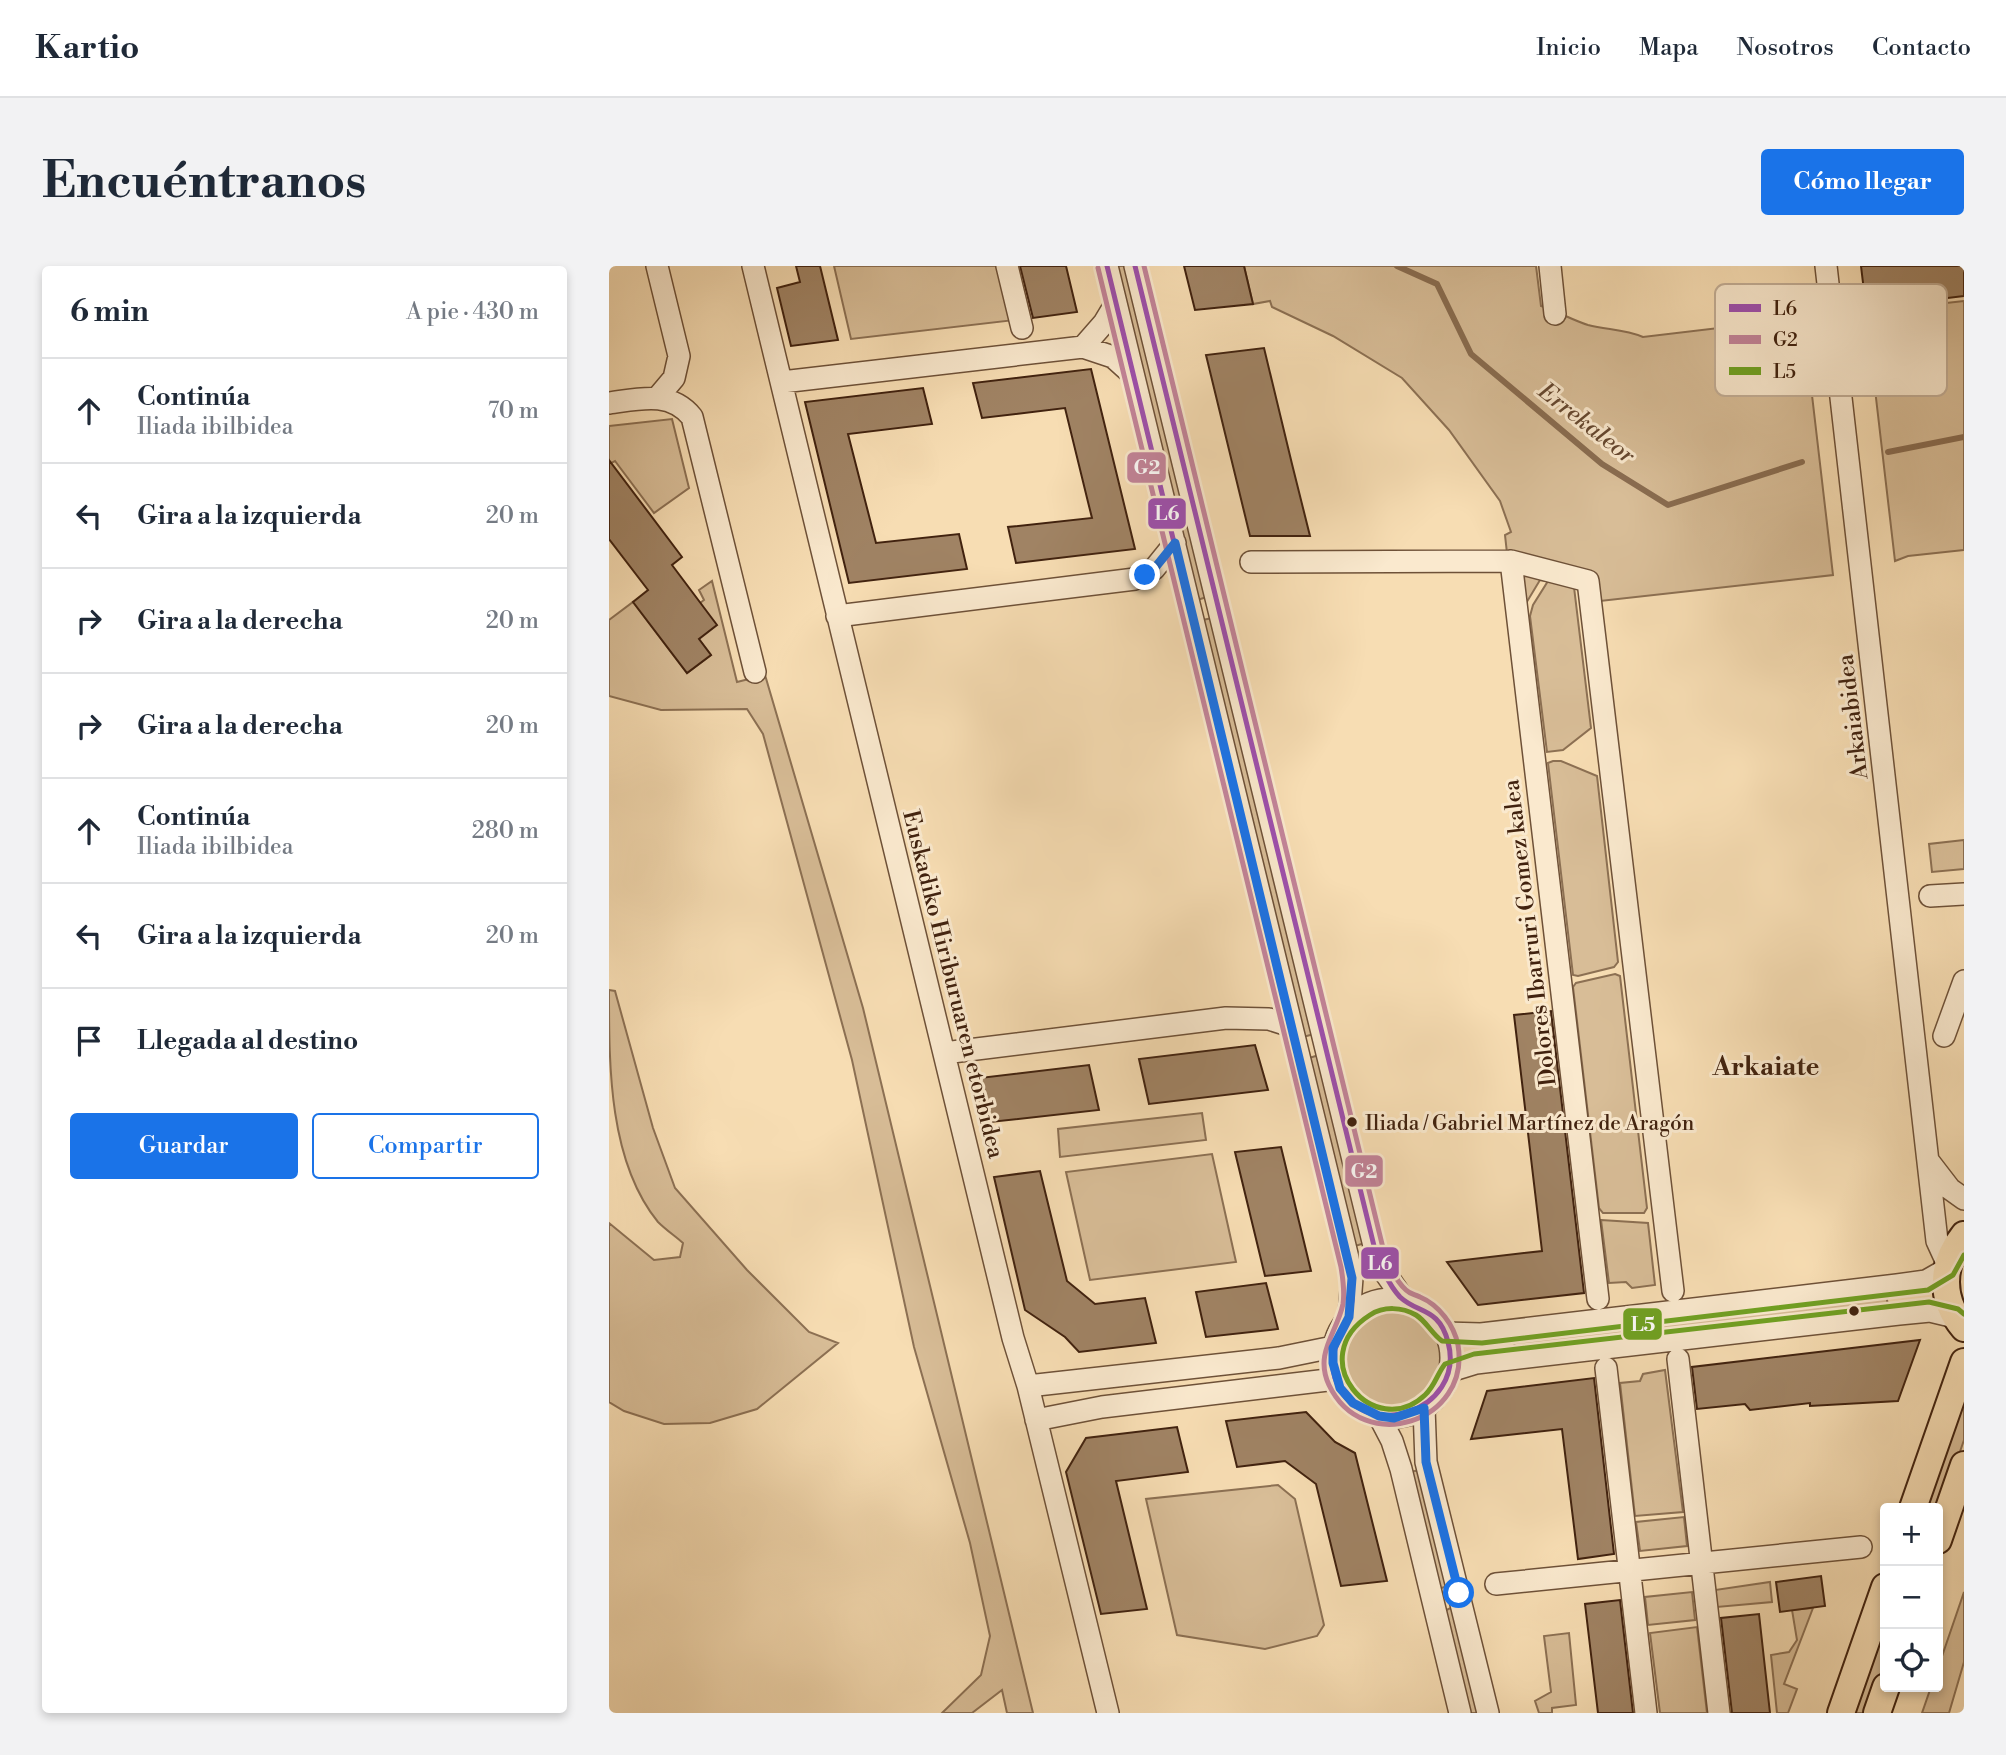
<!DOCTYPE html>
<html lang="es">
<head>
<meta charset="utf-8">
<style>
  body { margin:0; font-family:"Libre Bodoni",serif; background:#f2f2f3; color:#1f2937 }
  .controls { position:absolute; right:21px; bottom:21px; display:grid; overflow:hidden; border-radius:7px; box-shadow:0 4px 10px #0003 }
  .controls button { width:63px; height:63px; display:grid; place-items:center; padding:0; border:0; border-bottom:2px solid #e0e1e3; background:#fff; color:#1f2937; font:35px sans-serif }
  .stop { position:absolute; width:21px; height:21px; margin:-16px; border:5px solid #1a73e8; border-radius:50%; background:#fff }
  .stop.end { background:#1a73e8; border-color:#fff; box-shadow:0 2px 7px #0008 }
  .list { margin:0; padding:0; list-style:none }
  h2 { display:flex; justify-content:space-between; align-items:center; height:91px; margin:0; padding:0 28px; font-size:30px }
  h2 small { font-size:23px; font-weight:400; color:#747a83 }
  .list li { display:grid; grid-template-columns:46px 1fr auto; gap:21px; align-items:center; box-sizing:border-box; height:105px; padding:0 28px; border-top:2px solid #e0e1e3 }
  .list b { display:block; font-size:26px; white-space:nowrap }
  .list p { margin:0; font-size:23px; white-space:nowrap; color:#747a83 }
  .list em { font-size:23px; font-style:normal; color:#747a83 }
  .actions { display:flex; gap:14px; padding:21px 28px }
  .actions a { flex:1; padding:16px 0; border:2px solid #1a73e8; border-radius:7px; text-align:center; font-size:24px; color:#1a73e8 }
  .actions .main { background:#1a73e8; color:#fff }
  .icon { flex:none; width:38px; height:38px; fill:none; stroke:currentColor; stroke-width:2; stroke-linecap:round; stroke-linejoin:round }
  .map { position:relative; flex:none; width:1355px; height:1447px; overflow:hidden; border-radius:7px }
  header { display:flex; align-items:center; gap:42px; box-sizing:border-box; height:98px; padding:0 35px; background:#fff; border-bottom:2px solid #e0e1e3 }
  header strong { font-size:33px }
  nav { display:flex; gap:38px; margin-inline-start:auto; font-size:24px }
  .intro { display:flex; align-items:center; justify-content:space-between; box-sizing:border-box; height:168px; padding:0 42px }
  h1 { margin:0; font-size:49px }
  .button { padding:18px 32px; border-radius:7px; background:#1a73e8; color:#fff; font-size:24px; font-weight:700 }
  main { display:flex; gap:42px; padding:0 42px }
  aside { flex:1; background:#fff; border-radius:7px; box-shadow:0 4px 10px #0003 }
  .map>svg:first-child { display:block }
</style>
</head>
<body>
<header>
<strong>Kartio</strong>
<nav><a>Inicio</a><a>Mapa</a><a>Nosotros</a><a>Contacto</a></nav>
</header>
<div class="intro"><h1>Encuéntranos</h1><a class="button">Cómo llegar</a></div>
<main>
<aside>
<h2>6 min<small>A pie · 430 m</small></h2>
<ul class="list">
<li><svg class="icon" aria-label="ahead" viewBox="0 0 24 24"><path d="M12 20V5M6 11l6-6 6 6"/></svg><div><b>Continúa</b><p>Iliada ibilbidea</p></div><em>70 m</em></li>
<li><svg class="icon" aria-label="left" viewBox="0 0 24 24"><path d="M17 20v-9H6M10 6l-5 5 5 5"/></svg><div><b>Gira a la izquierda</b></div><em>20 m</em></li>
<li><svg class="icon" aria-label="right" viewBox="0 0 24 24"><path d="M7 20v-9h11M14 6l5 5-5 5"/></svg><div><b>Gira a la derecha</b></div><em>20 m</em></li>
<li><svg class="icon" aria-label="right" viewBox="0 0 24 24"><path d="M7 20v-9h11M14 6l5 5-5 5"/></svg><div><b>Gira a la derecha</b></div><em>20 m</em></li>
<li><svg class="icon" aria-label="ahead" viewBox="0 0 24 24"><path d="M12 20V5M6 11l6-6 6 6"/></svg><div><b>Continúa</b><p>Iliada ibilbidea</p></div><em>280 m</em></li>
<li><svg class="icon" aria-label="left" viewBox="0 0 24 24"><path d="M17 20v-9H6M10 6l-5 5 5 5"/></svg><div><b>Gira a la izquierda</b></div><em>20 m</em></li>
<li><svg class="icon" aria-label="arrive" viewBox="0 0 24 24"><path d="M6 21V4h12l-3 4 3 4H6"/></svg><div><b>Llegada al destino</b></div></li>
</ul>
<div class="actions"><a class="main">Guardar</a><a>Compartir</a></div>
</aside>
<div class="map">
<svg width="1355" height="1447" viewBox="0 0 1355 1447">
  <rect width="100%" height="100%" fill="#f7ddb3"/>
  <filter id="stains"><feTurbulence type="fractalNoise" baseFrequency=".00286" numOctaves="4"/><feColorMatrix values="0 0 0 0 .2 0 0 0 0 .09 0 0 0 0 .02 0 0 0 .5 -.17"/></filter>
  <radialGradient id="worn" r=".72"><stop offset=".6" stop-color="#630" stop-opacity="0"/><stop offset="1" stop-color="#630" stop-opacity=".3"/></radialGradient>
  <path fill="#d8bd97" stroke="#8c7053" stroke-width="2" d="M 225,0 L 393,0 L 406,54 L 242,73 Z
    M 506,0 L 517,0 L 598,331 L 588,334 Z
    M 635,0 L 927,0 L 932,40 C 948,45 963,54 979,59 C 998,64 1015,63 1034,71 L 1194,52 L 1224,309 L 991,335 L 965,321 L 982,462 L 954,484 L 938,486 L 921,350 L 924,339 L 939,315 L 931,314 L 913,344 L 898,287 L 896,269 L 902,266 L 891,235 L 840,164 L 793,112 L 724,70 L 663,41 L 661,35 L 644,38 Z
    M 1355,35 L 1355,284 L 1299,290 L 1286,295 L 1257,46 Z
    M 63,153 L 80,222 L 45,247 L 6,195 L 0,198 L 0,160 Z
    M 103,315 L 128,416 L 156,409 L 254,742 L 424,1447 L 398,1447 L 393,1424 L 363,1447 L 333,1447 L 372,1409 L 381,1370 L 361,1277 L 305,1081 L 243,794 L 154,468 L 138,443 L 52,444 L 0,430 L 0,354 L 24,336 L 78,407 L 102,389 L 90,373 L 91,337 L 95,334 L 90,324 Z
    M 604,352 L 705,768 L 694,771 L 593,354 Z
    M 944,495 L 952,495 L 988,510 L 1009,696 L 1005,701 L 969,710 L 964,709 L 939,497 Z
    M 1355,574 L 1355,603 L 1323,606 L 1320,578 Z
    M 1006,708 L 1011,710 L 1038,942 L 1035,947 L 994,947 L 990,942 L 964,721 L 967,717 Z
    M 0,724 L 6,725 L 44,862 L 66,922 L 138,1004 L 200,1066 L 229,1077 L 148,1143 L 101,1157 L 55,1158 L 15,1145 L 0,1136 L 0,957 L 45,994 L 71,991 L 74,977 C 66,970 57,964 49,956 C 0,896 0,802 0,724 Z
    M 710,789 L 756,977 L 746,980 L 700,792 Z
    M 593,847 L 597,874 L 451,891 L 449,863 Z
    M 603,888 L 627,996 L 481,1014 L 457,906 Z
    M 992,954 L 1039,957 L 1046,1019 L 1023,1022 L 1017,1016 L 1000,1017 Z
    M 1277,1029 L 1279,1039 L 1043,1067 L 1042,1056 Z
    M734 1094a49 49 0 1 1 98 0a49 49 0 1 1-98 0Z
    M 1019,1060 L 1020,1070 L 906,1083 L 905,1073 Z
    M 1056,1104 L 1074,1246 L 1026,1250 L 1011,1117 L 1031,1115 L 1034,1108 Z
    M 1351,1138 L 1355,1139 L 1355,1174 L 1329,1249 L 1329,1242 L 1314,1242 Z
    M 811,1204 L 839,1320 L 829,1323 L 801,1206 Z
    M 669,1219 L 686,1233 L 715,1359 L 708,1370 L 656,1383 L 568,1369 L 537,1233 Z
    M 1075,1251 L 1078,1280 L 1031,1285 L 1027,1256 Z
    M 1161,1316 L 1163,1336 L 1108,1341 L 1106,1324 Z
    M 1083,1326 L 1086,1354 L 1039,1359 L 1036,1331 Z
    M 1355,1326 L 1355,1396 L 1340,1447 L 1313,1447 L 1322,1421 L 1329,1421 L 1329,1402 Z
    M 844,1341 L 871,1447 L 860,1447 L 835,1345 Z
    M 1204,1342 L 1175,1418 L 1188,1423 L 1179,1447 L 1168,1447 L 1162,1389 L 1180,1386 L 1188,1374 L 1183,1344 Z
    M 1276,1351 L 1276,1398 L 1259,1447 L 1242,1447 Z
    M 1088,1361 L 1098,1447 L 1051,1447 L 1041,1367 Z
    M 960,1367 L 967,1439 L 943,1442 L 943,1447 L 930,1447 L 926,1435 L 942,1426 L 935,1370 Z"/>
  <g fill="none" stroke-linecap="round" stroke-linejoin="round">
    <path stroke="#896c50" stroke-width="6" d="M 788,0 L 828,18 L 862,88 L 993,198 L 1059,239 L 1193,196
      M 1279,186 L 1355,171"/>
  </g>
  <path fill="#a08364" stroke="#41220f" stroke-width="2" d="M 187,0 L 211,0 L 229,74 L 182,80 L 168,22 L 191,16 Z
    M 411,0 L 457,0 L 468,46 L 424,52 Z
    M 575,0 L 635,0 L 644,38 L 586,44 Z
    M 1252,0 L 1355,0 L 1355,30 L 1257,42 Z
    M 655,82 L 683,198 L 701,270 L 641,270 L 597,89 Z
    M 482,103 L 526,283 L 407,297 L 399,261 L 483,252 L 479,236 L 456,142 L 373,152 L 364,117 Z
    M 314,122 L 323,158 L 239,168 L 267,277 L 350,268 L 358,303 L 240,317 L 196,136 Z
    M 0,194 L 73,291 L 63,299 L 108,359 L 90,373 L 102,389 L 78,407 L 24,336 L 39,324 L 0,273 Z
    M 942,745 L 975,1027 L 869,1039 L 838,996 L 933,985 L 905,749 Z
    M 646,779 L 659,824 L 540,838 L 530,793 Z
    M 480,799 L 490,844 L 372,857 L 362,813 Z
    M 672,881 L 702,1005 L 656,1010 L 626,886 Z
    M 431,905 L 458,1015 L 486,1038 L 536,1032 L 547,1077 L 470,1086 L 456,1071 L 416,1044 L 385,911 Z
    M 657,1017 L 669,1063 L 597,1071 L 587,1026 Z
    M 1311,1074 L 1289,1135 L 1201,1140 L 1201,1137 L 1141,1144 L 1136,1138 L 1088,1143 L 1083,1101 Z
    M 985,1112 L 1005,1288 L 969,1293 L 953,1163 L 862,1173 L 878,1125 Z
    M 697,1146 L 726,1176 L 746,1187 L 778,1315 L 732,1320 L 707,1218 L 676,1195 L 628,1201 L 617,1155 Z
    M 568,1161 L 579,1206 L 507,1215 L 538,1343 L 492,1348 L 457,1206 L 477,1172 Z
    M 1212,1310 L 1216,1340 L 1171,1346 L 1167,1316 Z
    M 1011,1334 L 1024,1447 L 989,1447 L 976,1338 Z
    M 1150,1348 L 1161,1447 L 1123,1447 L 1112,1352 Z"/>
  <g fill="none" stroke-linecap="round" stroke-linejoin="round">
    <g stroke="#6e5138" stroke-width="24">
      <path id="minor" d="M 48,0 L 70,90 L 65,112 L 49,131
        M 144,0 L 404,1072 L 419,1120 L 499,1447
        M 398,0 L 413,62
        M 498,0 L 739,992 L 743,1012 L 740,1051
        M 526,0 L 766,984 L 772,1001 L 795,1034
        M 941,0 L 946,48
        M 1217,0 L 1328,975 L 1339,999
        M 474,81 L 495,57 L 507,37
        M 173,116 L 474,81 L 504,91 L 524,109
        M 0,137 C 30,133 61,124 83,151 L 146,406
        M 902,295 L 989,1033
        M 642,296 L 902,295 L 979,315 L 1064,1025
        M 228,350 L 526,313 L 545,303 L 566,277
        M 1321,630 L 1355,628
        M 1335,770 L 1355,715
        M 335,787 L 617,752 L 660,753 L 682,760
        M 1321,897 L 1341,923 L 1355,933
        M724 1092a59 59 0 1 1 118 0a59 59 0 1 1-118 0Z
        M 836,1067 L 872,1068 L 1288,1019 L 1317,1015 L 1338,1003
        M 1069,1093 L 1110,1447
        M 997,1102 L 1037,1447
        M 841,1105 L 867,1097 L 1290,1048 L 1321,1045 L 1346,1051
        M 419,1120 L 670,1092 L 724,1081
        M 815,1142 L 817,1196 L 879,1447
        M 770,1150 L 783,1175 L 792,1203 L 851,1447
        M 427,1154 L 493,1141 L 727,1113
        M 887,1318 L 1252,1281"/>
    </g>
    <g stroke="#41220f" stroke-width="30">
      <path id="major" d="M 1355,969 C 1331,999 1331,1033 1355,1062
        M 1304,1242 L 1355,1096
        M 1329,1274 L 1355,1199
        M 1232,1447 L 1276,1321
        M 1268,1447 L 1277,1421"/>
    </g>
    <use href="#minor" stroke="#fae9ce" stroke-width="21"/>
    <use href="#major" stroke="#f7ddb3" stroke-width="26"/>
    <g stroke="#fae9ce" stroke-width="10">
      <path id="bus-1" d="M 498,0 L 740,999 C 743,1013 745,1027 742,1041 C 737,1066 717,1084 726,1112 C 750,1181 858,1146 839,1076 C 830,1041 809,1048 791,1031 C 779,1018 772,1000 766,984 L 526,0"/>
    </g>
    <g stroke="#fae9ce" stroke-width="10">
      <path id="bus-2" d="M 489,2 L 732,1001 C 734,1013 736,1025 734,1038 C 728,1067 705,1087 720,1119 C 754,1191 862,1156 849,1079 C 845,1059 830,1039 811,1031 C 805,1028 801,1028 797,1024 C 785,1013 779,996 774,982 L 535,0"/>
    </g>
    <g stroke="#fae9ce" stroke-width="10">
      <path id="bus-3" d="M 1355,989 L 1344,1009 L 1319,1024 L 873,1077 L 833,1075 C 823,1068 817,1055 807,1049 C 793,1041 775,1040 761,1049 C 693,1092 765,1177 816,1129 C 826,1120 828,1108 836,1098 L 865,1088 L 1320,1036 L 1349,1043 L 1355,1048"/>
    </g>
    <use href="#bus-1" stroke="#9e50ae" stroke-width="5"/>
    <use href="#bus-2" stroke="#c3849a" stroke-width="5"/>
    <use href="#bus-3" stroke="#70a222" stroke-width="5"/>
  </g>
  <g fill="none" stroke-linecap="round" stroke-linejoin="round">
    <path stroke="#1a73e8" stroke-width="9" d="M 536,309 L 545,303 L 566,277 L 743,1012 L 740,1051 L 724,1082 L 724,1097 L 731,1122 L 744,1137 L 770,1150 L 785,1152 L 815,1142 L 817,1196 L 850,1327"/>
  </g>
  <g fill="#41220f" stroke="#fae9ce" stroke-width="2.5">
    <circle cx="743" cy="856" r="6"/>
    <circle cx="1245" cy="1045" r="6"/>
  </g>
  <g text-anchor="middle" stroke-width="6" stroke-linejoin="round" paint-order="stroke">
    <g font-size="21" fill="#41220f" stroke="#fae9ce" text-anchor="start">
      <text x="756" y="864">Iliada / Gabriel Martínez de Aragón</text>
    </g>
    <g font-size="23" fill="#41220f" stroke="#fae9ce">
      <text transform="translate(1243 451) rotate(-97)" y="8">Arkaiabidea</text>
      <text transform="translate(920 667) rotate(-97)" y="8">Dolores Ibarruri Gomez kalea</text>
      <text transform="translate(345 718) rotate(76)" y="8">Euskadiko Hiriburuaren etorbidea</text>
    </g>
    <g font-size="24" font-style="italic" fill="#65472f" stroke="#fae9ce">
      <text transform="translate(978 157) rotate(38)" y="8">Errekaleor</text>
    </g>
    <g font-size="26" font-weight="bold" fill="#41220f" stroke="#fae9ce">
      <text x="1157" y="809">Arkaiate</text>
    </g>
  </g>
  <rect x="1106" y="18" width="232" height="112" rx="10" fill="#fae9ce" stroke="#c2ad95" stroke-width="2"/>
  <rect x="1120" y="38" width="32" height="8" fill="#9e50ae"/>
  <rect x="1120" y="69" width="32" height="9" fill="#c3849a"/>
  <rect x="1120" y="101" width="32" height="8" fill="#70a222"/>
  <g font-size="19" fill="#41220f">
    <text x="1164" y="49">L6</text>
    <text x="1164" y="80">G2</text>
    <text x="1164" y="112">L5</text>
  </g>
  <g stroke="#fae9ce" stroke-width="2.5">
    <rect x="517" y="185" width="41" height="33" rx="7" fill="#c3849a"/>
    <rect x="538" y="231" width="40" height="33" rx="7" fill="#9e50ae"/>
    <rect x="735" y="888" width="40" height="34" rx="7" fill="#c3849a"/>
    <rect x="751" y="980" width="40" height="34" rx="7" fill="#9e50ae"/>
    <rect x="1013" y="1041" width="41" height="34" rx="7" fill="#70a222"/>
  </g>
  <g font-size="19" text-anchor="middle" font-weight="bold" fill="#fff">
    <text x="538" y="208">G2</text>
    <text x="558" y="254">L6</text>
    <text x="755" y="912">G2</text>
    <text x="771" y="1004">L6</text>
    <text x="1034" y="1065">L5</text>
  </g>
  <rect width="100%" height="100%" filter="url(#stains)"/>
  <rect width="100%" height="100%" fill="url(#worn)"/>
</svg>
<div class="controls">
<button>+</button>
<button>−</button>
<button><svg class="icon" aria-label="locate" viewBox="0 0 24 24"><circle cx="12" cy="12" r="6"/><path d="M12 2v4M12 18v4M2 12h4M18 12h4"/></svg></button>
</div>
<div class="stop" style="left:850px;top:1327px"></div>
<div class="stop end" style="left:536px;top:309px"></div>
</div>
</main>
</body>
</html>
